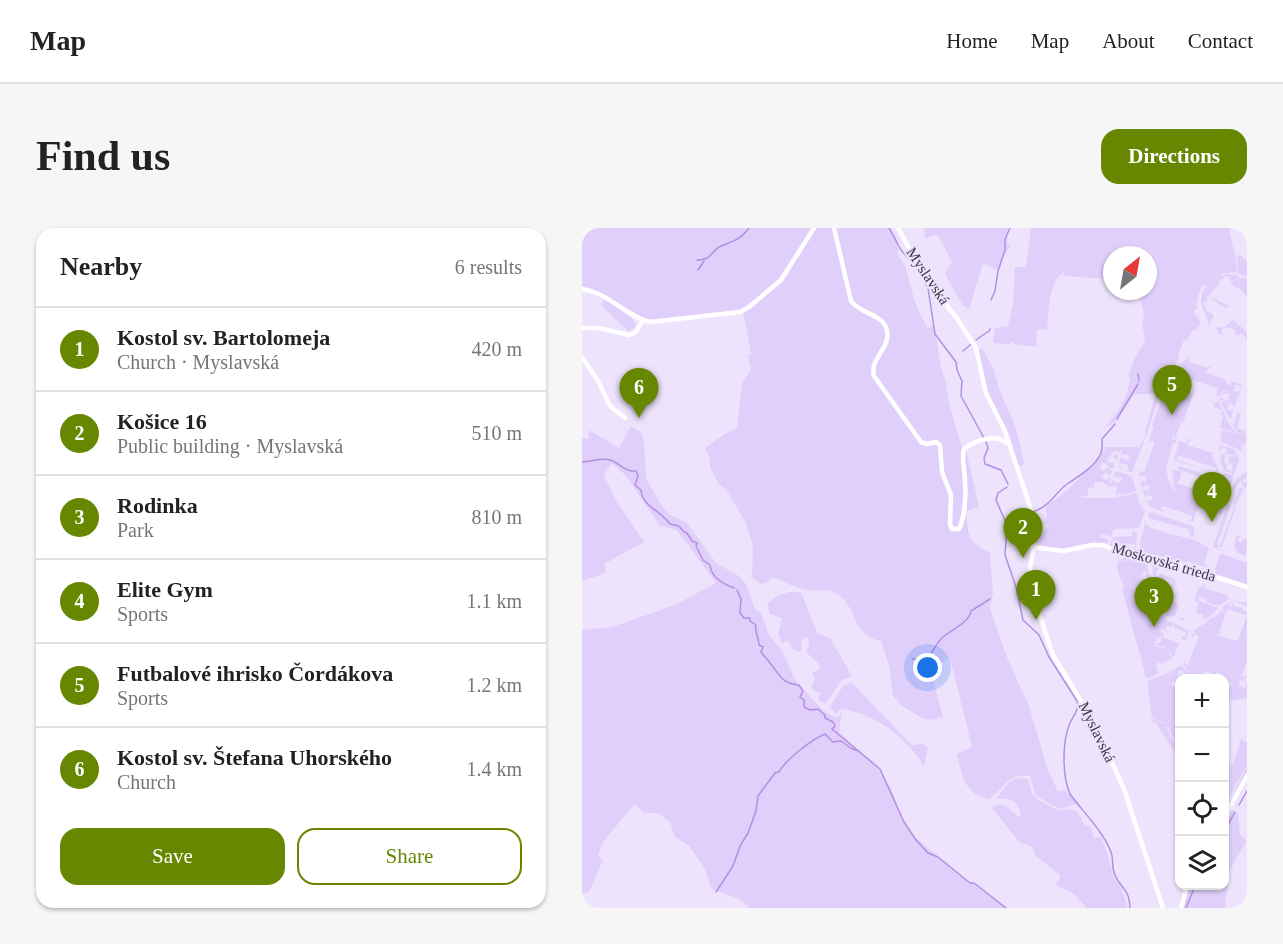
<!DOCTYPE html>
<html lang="en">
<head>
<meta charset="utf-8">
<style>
  body { margin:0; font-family:"Times New Roman",serif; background:#f6f6f6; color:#222 }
  .controls { position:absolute; right:18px; bottom:18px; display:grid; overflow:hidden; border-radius:12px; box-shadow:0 2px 4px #0004 }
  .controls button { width:54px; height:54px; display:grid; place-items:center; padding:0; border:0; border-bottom:2px solid #e0e0e0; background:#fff; color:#222; font:30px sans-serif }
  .compass { position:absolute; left:521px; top:18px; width:54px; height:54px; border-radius:50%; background:#fff; box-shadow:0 2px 4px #0004; rotate:31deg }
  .you { position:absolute; left:346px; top:440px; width:21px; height:21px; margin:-15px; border:4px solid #fff; border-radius:50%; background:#1a73e8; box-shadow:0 0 0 9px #1a73e833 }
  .badge { display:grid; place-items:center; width:39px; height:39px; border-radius:50%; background:#688700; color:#fff; font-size:20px; font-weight:700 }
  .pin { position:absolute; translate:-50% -50px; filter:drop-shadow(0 2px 3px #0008) }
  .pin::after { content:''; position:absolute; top:32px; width:21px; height:18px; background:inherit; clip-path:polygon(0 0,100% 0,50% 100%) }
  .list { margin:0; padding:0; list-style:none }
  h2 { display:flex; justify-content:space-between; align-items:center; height:78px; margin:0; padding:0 24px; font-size:26px }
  h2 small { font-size:20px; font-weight:400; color:#767676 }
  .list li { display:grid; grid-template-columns:39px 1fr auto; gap:18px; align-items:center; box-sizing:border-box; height:84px; padding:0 24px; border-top:2px solid #e0e0e0 }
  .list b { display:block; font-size:22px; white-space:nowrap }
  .list p { margin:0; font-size:20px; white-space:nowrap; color:#767676 }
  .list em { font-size:20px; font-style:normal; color:#767676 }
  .actions { display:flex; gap:12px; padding:18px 24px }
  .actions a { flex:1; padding:14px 0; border:2px solid #688700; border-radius:18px; text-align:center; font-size:21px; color:#688700 }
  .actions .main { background:#688700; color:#fff }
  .icon { flex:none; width:33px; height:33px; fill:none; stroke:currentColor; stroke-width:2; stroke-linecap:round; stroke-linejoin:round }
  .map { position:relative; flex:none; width:665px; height:680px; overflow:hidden; border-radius:18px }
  header { display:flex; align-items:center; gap:36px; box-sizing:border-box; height:84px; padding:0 30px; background:#fff; border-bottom:2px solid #e0e0e0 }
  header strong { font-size:28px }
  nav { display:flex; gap:33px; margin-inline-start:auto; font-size:21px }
  .intro { display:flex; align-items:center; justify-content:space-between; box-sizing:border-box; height:144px; padding:0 36px }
  h1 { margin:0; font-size:42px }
  .button { padding:15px 27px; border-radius:18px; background:#688700; color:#fff; font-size:21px; font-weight:700 }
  main { display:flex; gap:36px; padding:0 36px }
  aside { flex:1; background:#fff; border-radius:18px; box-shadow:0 2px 4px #0004 }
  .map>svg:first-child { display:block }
</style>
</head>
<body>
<header>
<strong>Map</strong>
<nav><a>Home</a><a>Map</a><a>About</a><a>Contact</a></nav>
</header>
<div class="intro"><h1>Find us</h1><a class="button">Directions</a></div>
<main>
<aside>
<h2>Nearby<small>6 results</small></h2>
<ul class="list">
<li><span class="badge">1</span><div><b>Kostol sv. Bartolomeja</b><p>Church · Myslavská</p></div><em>420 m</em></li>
<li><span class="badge">2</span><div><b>Košice 16</b><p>Public building · Myslavská</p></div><em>510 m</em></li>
<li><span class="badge">3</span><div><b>Rodinka</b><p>Park</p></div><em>810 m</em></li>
<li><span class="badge">4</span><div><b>Elite Gym</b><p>Sports</p></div><em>1.1 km</em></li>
<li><span class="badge">5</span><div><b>Futbalové ihrisko Čordákova</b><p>Sports</p></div><em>1.2 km</em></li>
<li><span class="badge">6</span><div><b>Kostol sv. Štefana Uhorského</b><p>Church</p></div><em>1.4 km</em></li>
</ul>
<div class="actions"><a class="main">Save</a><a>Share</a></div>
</aside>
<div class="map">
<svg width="665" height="680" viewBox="0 0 665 680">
  <rect width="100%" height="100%" fill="#ede3fc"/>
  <path fill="#e1cffb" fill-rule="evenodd" d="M 0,0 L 309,0 C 314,9 319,15 315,26 C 327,41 324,43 329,60 C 333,75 338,88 346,100 L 352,96 L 359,140 L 363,151 L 367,175 L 379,217 L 385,226 L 397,279 L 384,283 C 387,309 384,312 408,325 L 411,365 L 408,381 L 426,432 L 447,478 L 466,543 L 476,563 L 482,562 L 497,575 L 477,581 L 453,567 L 448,548 C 422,546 426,558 407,571 C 383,568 379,545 375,526 L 390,519 L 368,430 L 348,440 L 361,489 L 349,492 L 340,490 L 320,478 L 311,468 L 307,438 L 299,413 C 269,407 276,381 257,367 C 246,359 238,364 226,362 C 214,360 202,354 190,349 L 184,355 L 178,356 L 170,349 L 171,318 L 164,295 L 145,263 L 136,255 L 128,239 L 127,228 L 123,220 L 144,205 L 155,200 L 160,155 L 169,141 L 166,127 L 169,125 L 161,83 L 68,94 L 61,92 L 52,84 L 0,61 Z
    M 342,0 L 426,0 L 425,15 L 429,18 L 422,28 L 417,43 L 401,35 L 387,81 L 381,78 L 363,46 L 370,34 L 356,7 L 343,10 Z
    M 449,0 L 647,0 L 654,32 L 655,44 L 640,46 L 637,56 L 627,68 L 647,78 L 644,81 L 626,68 L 624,71 L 626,73 L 621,74 L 625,83 L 632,87 L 627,98 C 624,80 612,75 625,57 L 619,59 L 614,77 L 617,83 L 615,80 L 612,84 L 619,95 L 613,103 L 611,102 L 605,112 L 602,112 L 596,128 L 598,129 L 580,156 L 564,209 L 563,204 L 574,166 L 552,166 L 535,192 L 522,200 C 536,186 546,169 548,150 L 546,149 L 553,129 L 562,115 L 563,107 L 560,98 L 562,85 L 558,71 L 559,63 L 566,63 L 566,27 L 530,27 L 530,51 L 481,48 L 482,45 L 481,43 C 479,48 475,49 473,54 C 466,70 467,85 465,102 L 455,102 L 454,119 L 432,116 L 430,113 L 427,116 L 411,115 L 413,100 L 426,98 L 431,77 L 433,39 L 444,39 Z
    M 658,27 L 665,33 L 665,49 L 656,45 L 655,29 Z
    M 644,46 L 655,47 L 657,61 L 656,49 L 665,51 L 665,69 L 658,61 L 651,58 L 647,49 L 643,48 L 639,53 L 639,49 Z
    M 22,71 L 47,86 L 53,95 L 53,99 L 46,103 L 19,77 Z
    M 651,92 L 665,104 L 665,111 L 660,106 L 654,107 L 653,102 L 644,99 L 640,101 L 641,107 L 637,106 L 634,100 L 642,99 Z
    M 394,120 L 401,122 L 412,141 L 417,161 L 434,200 L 442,234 L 441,237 L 435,239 L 423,203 L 407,174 Z
    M 606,128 L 607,134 L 625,140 L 624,143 L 626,138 L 629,139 L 623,144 L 644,152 L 645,156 L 649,157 L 649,153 L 660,157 L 659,161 L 658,158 L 654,156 L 651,163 L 655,164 L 659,162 L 652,180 L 651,177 L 647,175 L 645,182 L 649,183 L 652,181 L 648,192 L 639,174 L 646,174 L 638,172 L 637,174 L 646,194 L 654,205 L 638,200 L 641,188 L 639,187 L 640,182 L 632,179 L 633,176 L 629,174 L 637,175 L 636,171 L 639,171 L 640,168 L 641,171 L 645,173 L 648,166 L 643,165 L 641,167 L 641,163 L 647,164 L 641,162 L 639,167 L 636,169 L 634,168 L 636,160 L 596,147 L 592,148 L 593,154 L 587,151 L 590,146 L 593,146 L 592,144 L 595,143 Z
    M 586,157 L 611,166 L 601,195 L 599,194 L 593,211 L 591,207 L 590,212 L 595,211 L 594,215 L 591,215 C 584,240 580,244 595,268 L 591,257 L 592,254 L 590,243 L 593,242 L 601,244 L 598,246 L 599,249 L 595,255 L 611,261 L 617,249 L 594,240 L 598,238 L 627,248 L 611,294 L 606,292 L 610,291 L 610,288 L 608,287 L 581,278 L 579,281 L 582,282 L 582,284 L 569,279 L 564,272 L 569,273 L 571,268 L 564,267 L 563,271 L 561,262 L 567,263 L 568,258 L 563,257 L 560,261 L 559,253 L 564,254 L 565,249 L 558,248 L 557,252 L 558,242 L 562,245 L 572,216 L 572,214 L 570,213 L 567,214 L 572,198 L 570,197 Z
    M 655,185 L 659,185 L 655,200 L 664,203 L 663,208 L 665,209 L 662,219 L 659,215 L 660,223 L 638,213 L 640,202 L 660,207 L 654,203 L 649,194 L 652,196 Z
    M 49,198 L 59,204 L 62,213 L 64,251 L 80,278 L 89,287 L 105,295 L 134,335 L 157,348 L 164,356 L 173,381 L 179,385 L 187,407 L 199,421 L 215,455 L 244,485 L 256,490 L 260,483 L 257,504 L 296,540 L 310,563 L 319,588 L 333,609 L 378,647 L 426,680 L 167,680 L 158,671 L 129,661 L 123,641 L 107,618 L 92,608 L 88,594 L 76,585 L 62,585 L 53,576 L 20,615 L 16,627 L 21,633 C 15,643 13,653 7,663 L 0,666 L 0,402 L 30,399 L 93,377 L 134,355 L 95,302 L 78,298 L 44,248 L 30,235 L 22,247 L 34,273 L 62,314 L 22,336 L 24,345 L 0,353 L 0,210 L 6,211 L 7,202 L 37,220 Z
    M 562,209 L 563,210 L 550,245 L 547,243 L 545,244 L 546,237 L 539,235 L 538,239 L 543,241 L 537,240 L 538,229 L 545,233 L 548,228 L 542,226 L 539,227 L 540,222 L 536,224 L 536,223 L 529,225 L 530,228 L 536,226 L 535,232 L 532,232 L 533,229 L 527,228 L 525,234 L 531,235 L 532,233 L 532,241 L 526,239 L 525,235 L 520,235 L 518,240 L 522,243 L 525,240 L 530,243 L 528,248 L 523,244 L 519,250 L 525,252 L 526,250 L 529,251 L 527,255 L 529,255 L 531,251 L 532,254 L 538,255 L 540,250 L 531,249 L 534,243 L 550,248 L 554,263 L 540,267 L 537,264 L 536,267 L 534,267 L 535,259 L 526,258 L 521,254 L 512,254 L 513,259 L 510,261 L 509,258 L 509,260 L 506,261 L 506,267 L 498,269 L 499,270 L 532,270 L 555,265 L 557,275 L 563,283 L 557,300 L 532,301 L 529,309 L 518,305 L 519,309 L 526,311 L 525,316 C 502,313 477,329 456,315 L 458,311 L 460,312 L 457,309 L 466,298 L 463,293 L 465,287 L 463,280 L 491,257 L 523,222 L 522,219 L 556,219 L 556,222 Z
    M 606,211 L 609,211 L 605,217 L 631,225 L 630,231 L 633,230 L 631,232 L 636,238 L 634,238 L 636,239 L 635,245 L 623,242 L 634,244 L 634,240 L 601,229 L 596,228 L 594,231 L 620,241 L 592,232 L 597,213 L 605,215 Z
    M 638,217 L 652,221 L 657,232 L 652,246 L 642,243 L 638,230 L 640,226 L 643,227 L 642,235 L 646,236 L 644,241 L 649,243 L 651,238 L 646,234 L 648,229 L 646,228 L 652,229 L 653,226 L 649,227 L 643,226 L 645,221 L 640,219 L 637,228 Z
    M 665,244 L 665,250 L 661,252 L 662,255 L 665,254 L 665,258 L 662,260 L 659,253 L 654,259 L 657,261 L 659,259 L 661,261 L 654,277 L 652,276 L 657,261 L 654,260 L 652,263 L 650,262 C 654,251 653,250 665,244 Z
    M 642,245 L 652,247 L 649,256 L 646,255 L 645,249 L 642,249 L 631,280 L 641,281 L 639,286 L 628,283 Z
    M 645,277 L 649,277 L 636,314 L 636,317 L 638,318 L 652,279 L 654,279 L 640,319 L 634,319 L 643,324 L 631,319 Z
    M 568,284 L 610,298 L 612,300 L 612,308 L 609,309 L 606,301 L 566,290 L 566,286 Z
    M 563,295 L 569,300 L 584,304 L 586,306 L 589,306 L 613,312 L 627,320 L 622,336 L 626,338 L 626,340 L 605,333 L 606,335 L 558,324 L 557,320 Z
    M 550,303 L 555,305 L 554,320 L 551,324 L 543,324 L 553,321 L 553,316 L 532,316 L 534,320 L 546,321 L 535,321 L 542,324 L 529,319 L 528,314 L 532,309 L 550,308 Z
    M 655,307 L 658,308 L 656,313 L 660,314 L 661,310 L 665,312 L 664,328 L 656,325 L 652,317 Z
    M 640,326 L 665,335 L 665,357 L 643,349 L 643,347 L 642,349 L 634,346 L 633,341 L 638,327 Z
    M 544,330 L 576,334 L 578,338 L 573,347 L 571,346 L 570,337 L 565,336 L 567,348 L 573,351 L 573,363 L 569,360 L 572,370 L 576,374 L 571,380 L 575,379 L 576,385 L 579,390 L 578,383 L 585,392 L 607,403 L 604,412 L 600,411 L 600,408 L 603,408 L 604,404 L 592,400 L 593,398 L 590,397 L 590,400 L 585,398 L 583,401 L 594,407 L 579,401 L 578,405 L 581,404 L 582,408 L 578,408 L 597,415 L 592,429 L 588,426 L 588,423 L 587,425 L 583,422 L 583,418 L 582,419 L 574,417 L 576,414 L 578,415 L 580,410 L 575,409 L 572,422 L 574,418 L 581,420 L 591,430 L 579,436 L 576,434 L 574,439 L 577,445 L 567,450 L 564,449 L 540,361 L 542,358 C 539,350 533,343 536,333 L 553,334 L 536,332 ZM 564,343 L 570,379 L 565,379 L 569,390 L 565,385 L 562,371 L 564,372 L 564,368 L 562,369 L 562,366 L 564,366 L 561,362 L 564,359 L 563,356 L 560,358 L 560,356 L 562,355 L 562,348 L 559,352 L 558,347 L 561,347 L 561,344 Z
    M 579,346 L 594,352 L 587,371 L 585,368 L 586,368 L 591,353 L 583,350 L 577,366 L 583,368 L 577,369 L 574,357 L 577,347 Z
    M 623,354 L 622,360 L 645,367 L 647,371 L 636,378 L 624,374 L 625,371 L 616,368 L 617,373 L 637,380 L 623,392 L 620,386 L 614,385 L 617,374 L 612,373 L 617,359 L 620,359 Z
    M 207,364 L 219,364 L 235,405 L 248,410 L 270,448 L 260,452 L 244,475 L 237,473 L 237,468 L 240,466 L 232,463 L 229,458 L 233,452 L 230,444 L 237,442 L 238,437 L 224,424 L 227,417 L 227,411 L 223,409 L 219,414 L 220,420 L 218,424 L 211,422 L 206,413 L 200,415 L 196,407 L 200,390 L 188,386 L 185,376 L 195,368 Z
    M 581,371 L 597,376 L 593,388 L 603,391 L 602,393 L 593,388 L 585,389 L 578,374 Z
    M 650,372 L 645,377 L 651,379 L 649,377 L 653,373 L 665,375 L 665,378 L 652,373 L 651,376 L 652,379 L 661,380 L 660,382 L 665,384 L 665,432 L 660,448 L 665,448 L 664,451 L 655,447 L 665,453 L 658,452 L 657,457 L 661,459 L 662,462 L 665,454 L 665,467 L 661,468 L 665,468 L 665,470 L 645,473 L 645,476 L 648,476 L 649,478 L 643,478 L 643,470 L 644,471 L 652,470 L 643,469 L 643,459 L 648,459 L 651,455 L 643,454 L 643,450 L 636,444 L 633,446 L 637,448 L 636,450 L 629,450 L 631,445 L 621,443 L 621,448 L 619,447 L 617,450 L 598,451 L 597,455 L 596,454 L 598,447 L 601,448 L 602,443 L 597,442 L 594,454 L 591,453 L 589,457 L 597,459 L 596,492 L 597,517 L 591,510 L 584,495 L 570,490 L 565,454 L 576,448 L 570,452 L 585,445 L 587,448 L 586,445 L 599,437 L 609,447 L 601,436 L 603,432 L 603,436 L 606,437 L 617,408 L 614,406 L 612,409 L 609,408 L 610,404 L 611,407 L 614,404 L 611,403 L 623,395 L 625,396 L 624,394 L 629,390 L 632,390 L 640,382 L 643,387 L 637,406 L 634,407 L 656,413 L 665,387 L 646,381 L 643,386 L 640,380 Z
    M 269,454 L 330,517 L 341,516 L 346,520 L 342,538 C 324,509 293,485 258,481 L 255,486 L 248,479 L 261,458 Z
    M 571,491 L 584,496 L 589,510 L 597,518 L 597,525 L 593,525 L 572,493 L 568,499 Z
    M 657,511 L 665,514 L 665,537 L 644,575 L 644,579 L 665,539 L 665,544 L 644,582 L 642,535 L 650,537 L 658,516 Z
    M 434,550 L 446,551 L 450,566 L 456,572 L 478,583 L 488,581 L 495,583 L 503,598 L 508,598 L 512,610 L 519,609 L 526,627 L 531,648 L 538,657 L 546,680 L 505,680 L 492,666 L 472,656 L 478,652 L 478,647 L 453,627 L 451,620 L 445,616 L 438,615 L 410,580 C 419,572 428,581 435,588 L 439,587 C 436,572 428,569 414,571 L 426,555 Z
    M 650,581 L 655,585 L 651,594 L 656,585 L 658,606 L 665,614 C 656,625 648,640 644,654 L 646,655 C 646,664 643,669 643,680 L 601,680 L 608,658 L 642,658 L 643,595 L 645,592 L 646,592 Z"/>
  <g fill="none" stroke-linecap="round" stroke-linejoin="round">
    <path stroke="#b58ee4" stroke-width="1.5" d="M 307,0 L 319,22 L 333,38 L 346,60 L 353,106 L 374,134 L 375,142 L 380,153 L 379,168 L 402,210
      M 115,32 C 131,32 128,23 139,18 C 152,13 158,12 167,0
      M 116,42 L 122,33
      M 409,72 L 413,63 L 416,43 L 423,22 L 423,11 L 428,0
      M 394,112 L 407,103 L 408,101
      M 381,123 L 389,116
      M 556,146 L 557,153
      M 535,191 L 556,156
      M 404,214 L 406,220 L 402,230 L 403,236 L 419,242 L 426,256
      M 0,234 C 9,234 19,229 28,232 C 38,235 42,244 54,243 L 56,248 L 53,257 L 59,262 C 60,278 79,283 88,296 L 97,298 L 102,304 L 105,305 L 110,313 L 115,315 L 114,318 L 121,332 L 128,337 C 129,349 141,356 152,360
      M 425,259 L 416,265 L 414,272 L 425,297 L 423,327 L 434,359 L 441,392 L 457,407 L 467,429 L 495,473 C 497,483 492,486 488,495 C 480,513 480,548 488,566 C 501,584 521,603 529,624 C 532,632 529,639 533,647 C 539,662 547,659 548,680
      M 453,283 C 468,278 473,265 485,256 C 497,248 513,239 519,225 C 521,220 520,215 520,211 L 533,196
      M 425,292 L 447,286
      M 155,362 L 159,371 L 158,385 L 162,390 L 168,390 L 168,393 L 174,397 C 172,403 177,410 177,417 L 181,419 L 179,424 C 182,428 185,431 188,435 C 198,447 200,456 217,457 L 221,463 L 218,469 L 222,472 L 222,479 L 228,482 L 236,481 L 243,487 L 243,490 L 251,494 L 253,498 L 250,501 L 298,541 L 322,594 L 334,612 L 346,625 L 356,629 L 388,655 L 392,655 L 424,680
      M 330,431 L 343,432 C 351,425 354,415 361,409 C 370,401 387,395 389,383 L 408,371
      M 657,577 L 665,563
      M 642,604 L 653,584
      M 134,664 L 151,638 L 158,618 L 166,605 L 174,583 L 176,568 L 193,545 L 197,544 C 203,532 232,510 243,506 L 251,514 L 259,513 L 270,521 L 277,523
      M 0,674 L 5,680
      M 604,680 L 613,658"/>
    <path stroke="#fff" stroke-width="4.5" d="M 252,0 L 269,73 C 278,86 302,86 305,103 C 309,120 287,131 292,148 L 339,214 L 345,216 L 354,214 L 358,217 L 360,244 L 369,267 L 368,296 L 370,301 L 377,301 C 383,289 384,267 383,254 C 383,243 379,231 382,221 C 392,213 414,205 424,215
      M 316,0 L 344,51 L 374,89 L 394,120 L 404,165 L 423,203 L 449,282 L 452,317 L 448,340 L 454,375 L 464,407 L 472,429 L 512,494 L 542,561 L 581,680
      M 0,61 C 27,65 43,88 68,94 L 158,84 L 167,79 L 199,52 L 232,0
      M 0,100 L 17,100 L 47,107 L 54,104 L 61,92
      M 0,129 L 16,153 L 28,178 L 43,190
      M 451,319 L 481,323 L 510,317 L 521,317 L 540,326 L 585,333 L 665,359
      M 642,589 L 665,548
      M 599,680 L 605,658"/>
  </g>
  <g text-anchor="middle" stroke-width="4.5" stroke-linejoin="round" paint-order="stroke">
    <g font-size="15" fill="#3a3640" stroke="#ede3fc">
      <text transform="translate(346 48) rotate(56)" y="5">Myslavská</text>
      <text transform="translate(582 334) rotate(16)" y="5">Moskovská trieda</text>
      <text transform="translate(515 504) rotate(64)" y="5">Myslavská</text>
    </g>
  </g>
</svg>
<div class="controls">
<button>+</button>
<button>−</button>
<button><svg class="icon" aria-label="locate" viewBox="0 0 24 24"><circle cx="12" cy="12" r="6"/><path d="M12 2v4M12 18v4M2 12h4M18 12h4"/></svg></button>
<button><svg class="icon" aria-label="layers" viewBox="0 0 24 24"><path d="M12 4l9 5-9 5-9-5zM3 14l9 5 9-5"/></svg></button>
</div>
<svg class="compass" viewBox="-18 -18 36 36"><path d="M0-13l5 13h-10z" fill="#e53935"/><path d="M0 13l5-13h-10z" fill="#767676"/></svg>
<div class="you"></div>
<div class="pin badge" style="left:454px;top:392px">1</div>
<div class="pin badge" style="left:441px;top:330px">2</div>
<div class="pin badge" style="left:572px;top:399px">3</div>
<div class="pin badge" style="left:630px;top:294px">4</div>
<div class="pin badge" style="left:590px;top:187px">5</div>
<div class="pin badge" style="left:57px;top:190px">6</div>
</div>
</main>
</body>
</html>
